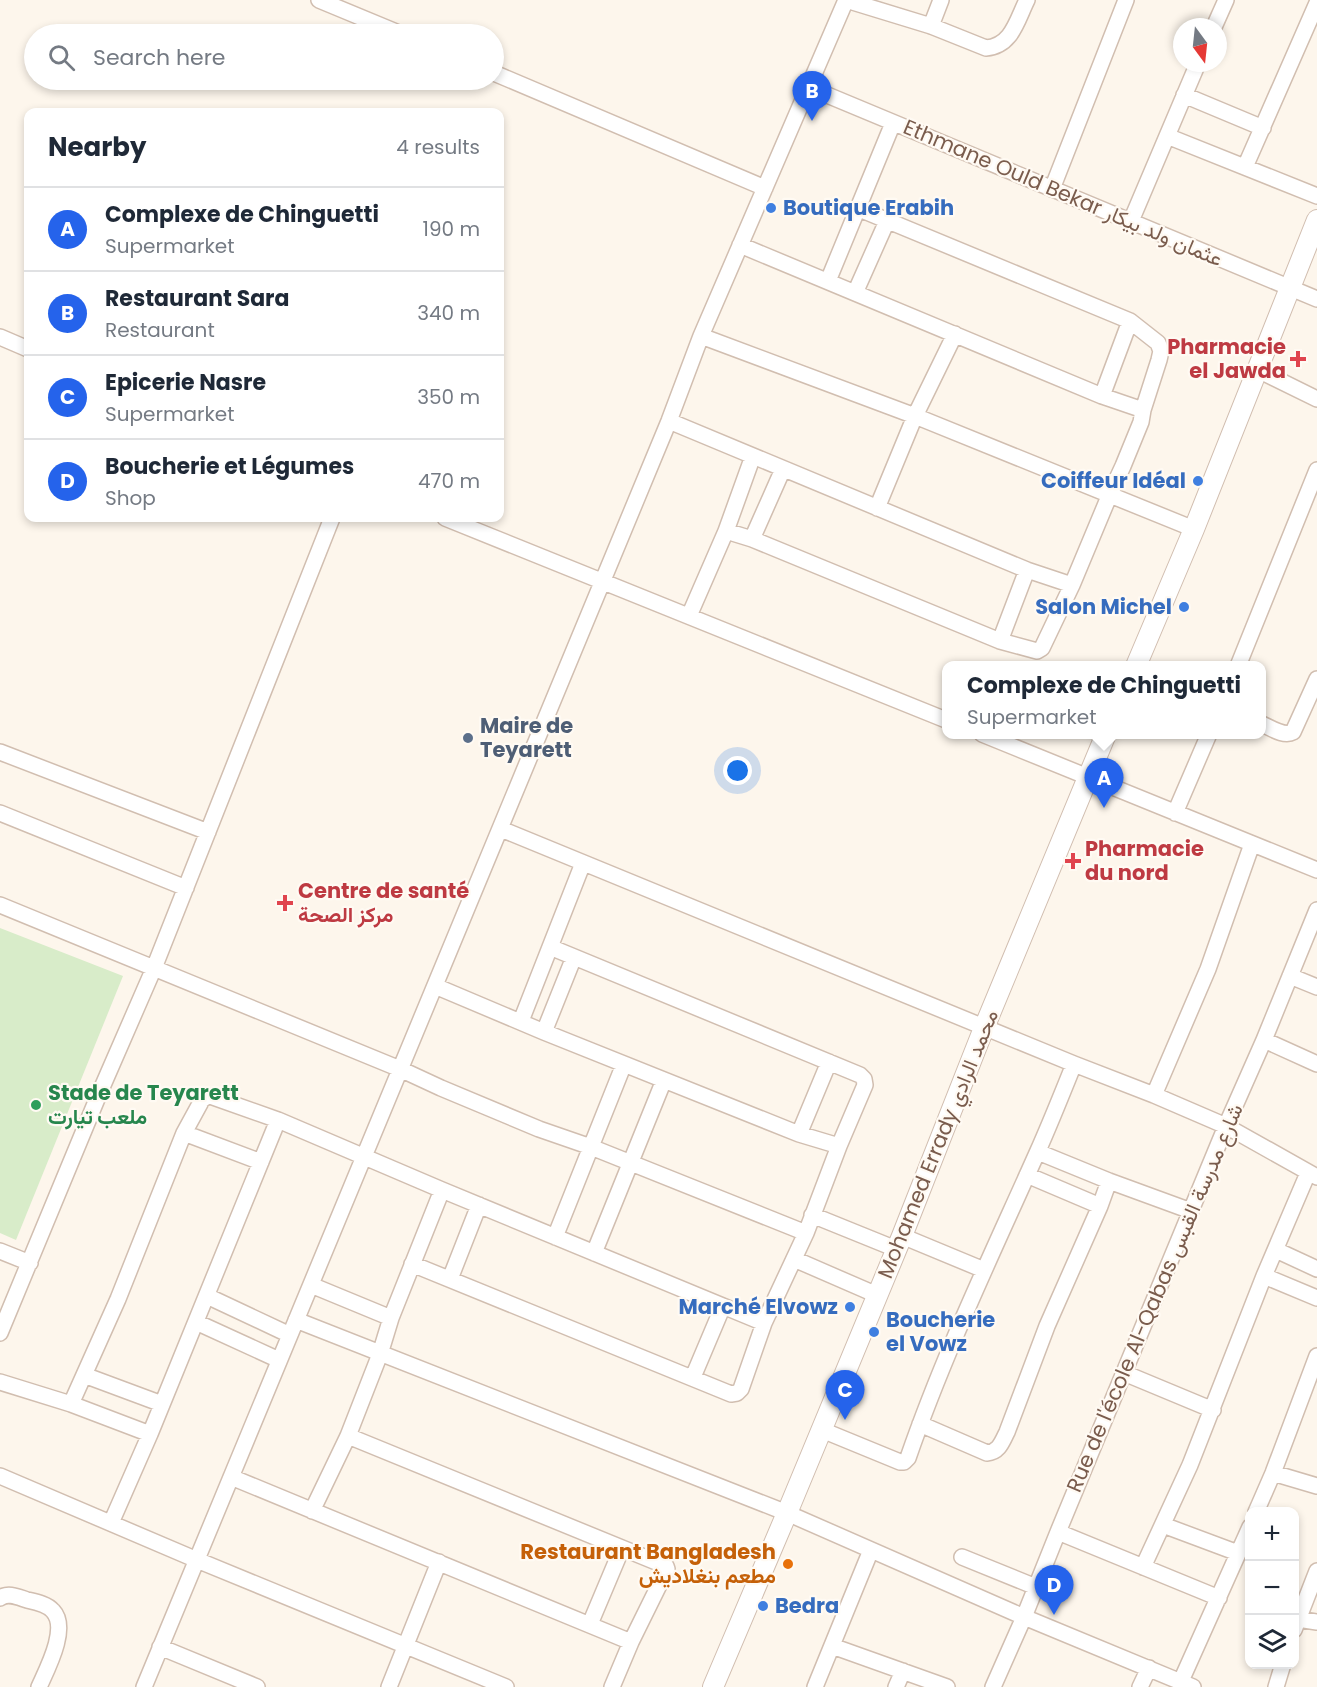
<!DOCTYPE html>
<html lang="en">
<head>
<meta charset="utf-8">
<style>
  body { margin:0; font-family:Poppins,Vazirmatn,sans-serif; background:#f6f6f7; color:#1f2937 }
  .controls { position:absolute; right:18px; bottom:18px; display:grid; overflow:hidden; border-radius:12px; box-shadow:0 3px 9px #0003 }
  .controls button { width:54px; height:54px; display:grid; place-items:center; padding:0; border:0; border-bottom:2px solid #e0e1e3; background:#fff; color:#1f2937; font:30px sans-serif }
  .compass { position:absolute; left:1173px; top:18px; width:54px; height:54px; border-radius:50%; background:#fff; box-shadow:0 3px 9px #0003; rotate:165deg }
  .you { position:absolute; left:738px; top:771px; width:21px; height:21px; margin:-15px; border:4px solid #fff; border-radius:50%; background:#1a73e8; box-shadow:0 0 0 9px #1a73e833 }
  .badge { display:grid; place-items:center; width:39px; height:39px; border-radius:50%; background:#2563eb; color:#fff; font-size:20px; font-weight:700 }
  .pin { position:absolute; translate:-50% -50px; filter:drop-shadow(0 2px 3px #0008) }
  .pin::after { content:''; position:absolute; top:32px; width:21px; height:18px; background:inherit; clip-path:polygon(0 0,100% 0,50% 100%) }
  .popup { position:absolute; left:942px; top:661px; width:324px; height:78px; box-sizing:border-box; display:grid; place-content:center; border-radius:12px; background:#fff; filter:drop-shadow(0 2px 4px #0005); font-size:20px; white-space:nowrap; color:#747a83 }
  .popup b { font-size:22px; color:#1f2937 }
  .popup::after { content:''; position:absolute; left:50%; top:100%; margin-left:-12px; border:12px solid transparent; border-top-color:#fff }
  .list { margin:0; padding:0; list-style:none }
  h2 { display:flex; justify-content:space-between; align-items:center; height:78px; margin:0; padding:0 24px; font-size:26px }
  h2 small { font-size:20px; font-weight:400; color:#747a83 }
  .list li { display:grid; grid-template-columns:39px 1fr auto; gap:18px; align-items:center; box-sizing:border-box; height:84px; padding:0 24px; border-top:2px solid #e0e1e3 }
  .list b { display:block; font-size:22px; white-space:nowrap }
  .list p { margin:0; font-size:20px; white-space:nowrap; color:#747a83 }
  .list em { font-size:20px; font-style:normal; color:#747a83 }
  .icon { flex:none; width:33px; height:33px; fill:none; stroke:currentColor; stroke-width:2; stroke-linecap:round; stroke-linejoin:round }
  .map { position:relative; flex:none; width:1317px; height:1687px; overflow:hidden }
  .search { position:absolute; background:#fff; box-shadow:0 3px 9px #0003; left:24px; top:24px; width:480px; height:66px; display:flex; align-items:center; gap:15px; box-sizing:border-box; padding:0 21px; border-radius:33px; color:#747a83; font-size:22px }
  .panel { position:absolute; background:#fff; box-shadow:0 3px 9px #0003; left:24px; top:108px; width:480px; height:414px; border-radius:12px }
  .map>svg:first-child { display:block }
</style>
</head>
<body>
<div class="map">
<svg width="1317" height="1687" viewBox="0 0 1317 1687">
  <rect width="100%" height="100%" fill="#fdf6ec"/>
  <path fill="#d8ecc9" d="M 0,928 L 123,976 L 16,1240 L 0,1233 Z"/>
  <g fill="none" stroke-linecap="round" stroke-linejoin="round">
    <g stroke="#d1beb0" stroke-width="18">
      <path id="minor" d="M 319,0 L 401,34
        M 846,0 L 931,26 L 986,48 C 1012,46 1017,20 1027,0
        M 931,26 L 941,0
        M 1214,27 L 1226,0
        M 494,73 L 765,188
        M 808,87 L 1317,299
        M 1184,95 L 1263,128
        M 1167,136 L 1317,196
        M 1245,167 L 1317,3
        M 1052,189 L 1126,0
        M 1131,221 L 1198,63
        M 740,245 L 1102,396 L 1143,410
        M 828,281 L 893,123
        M 855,293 L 887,221
        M 701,336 L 915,416 L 1194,529
        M 0,337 L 28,349
        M 1258,370 L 1317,399
        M 1102,396 L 1130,321
        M 669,421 L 1027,570 L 1072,585
        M 877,508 L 915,416 L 955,334
        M 445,518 L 946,720
        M 726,531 L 752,539 L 1000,641 L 1037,651 L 1042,648 L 1072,585 L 1110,494 L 1123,466 L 1141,422 L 1143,410 L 1159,360 L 1161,351 L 1158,343 L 1130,321 L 857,208
        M 752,539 L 783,469
        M 689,616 L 726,531 L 753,456
        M 1000,641 L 1027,570
        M 1238,666 L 1317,470
        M 1262,724 C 1271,728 1284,737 1293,732 L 1317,679
        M 982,734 L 1317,870
        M 0,752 L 208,832
        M 0,813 L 186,888
        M 1175,813 L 1209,734
        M 501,829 L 1074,1064 L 1154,1095 L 1226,1126 L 1317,1177
        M 0,905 L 400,1069 L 441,1088 L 539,1129 L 591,1147 L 806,1233
        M 1290,976 L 1317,987
        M 435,986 L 544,1032 L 799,1134 L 839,1146
        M 521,1021 L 583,863
        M 544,1032 L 574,957
        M 1264,1040 L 1317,1064
        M 1154,1095 L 1208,969 L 1252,844
        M 184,1133 L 261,1162
        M 799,1134 L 829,1062
        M 1038,1152 L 1109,1181 L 1191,1211
        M 1027,1175 L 1100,1206
        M 812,1215 L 896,1249
        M 902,1236 L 984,1270
        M 555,1237 L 624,1064
        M 1276,1250 L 1317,1269
        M 0,1251 L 30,1263
        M 594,1253 L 664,1080
        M 794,1259 L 877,1295
        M 412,1264 L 731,1394 L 737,1393 L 741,1389 L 764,1323 L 806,1233 L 839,1146 L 865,1085 L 864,1079 L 860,1075 L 550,947
        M 1264,1276 L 1317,1298
        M 450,1279 L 479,1205
        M 311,1285 L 391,1318
        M 207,1296 L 290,1335
        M 296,1320 L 787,1513 L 1024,1617 L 1193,1687
        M 196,1322 L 279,1360
        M 0,1333 L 97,1099 L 154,968 L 332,518
        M 1124,1373 L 1213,1410
        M 84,1375 L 162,1404
        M 693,1377 L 723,1306
        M 0,1382 L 71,1404 L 150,1434
        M 71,1404 L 118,1299 L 184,1133 L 202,1100 L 206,1097 L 210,1096 L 278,1120 L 442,1190 L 764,1323
        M 920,1424 L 987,1453 C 999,1452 1002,1442 1007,1432 L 1047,1326 L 1100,1206 L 1109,1181
        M 822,1430 L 900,1462 L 904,1462 L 908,1458 C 944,1354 992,1254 1037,1153 C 1050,1124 1062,1094 1074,1064
        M 348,1436 L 666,1566 L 667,1569 L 631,1642 L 612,1687
        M 1273,1473 L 1317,1486
        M 0,1476 L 197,1560 L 506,1687
        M 231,1477 L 631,1642
        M 312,1511 L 348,1436 L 380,1354 L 391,1318 L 442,1190
        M 1256,1512 L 1273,1473 L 1317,1356
        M 111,1523 L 150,1434 L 278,1120
        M 1163,1525 L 1238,1553
        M 1058,1532 L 1219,1598
        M 962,1557 L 1036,1587
        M 1143,1567 L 1190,1465 L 1264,1276 L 1308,1173
        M 0,1598 C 8,1592 18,1597 27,1600 C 36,1602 47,1604 53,1611 C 69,1628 47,1669 39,1687
        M 1298,1619 L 1317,1622
        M 590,1624 L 622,1548
        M 1294,1630 L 1317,1571
        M 832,1646 L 947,1687
        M 160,1647 L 257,1687
        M 1181,1681 L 1250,1527
        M 144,1687 L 669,421 L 701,336 L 846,0
        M 389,1687 L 439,1562
        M 815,1687 L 871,1550
        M 896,1687 L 903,1671
        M 993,1687 L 1024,1617 L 1058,1532 L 1226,1126 L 1264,1040 L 1317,910
        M 1140,1687 L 1149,1668
        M 1276,1687 L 1283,1664"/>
    </g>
    <g stroke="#d1beb0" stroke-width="22">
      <path id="tertiary" d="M 1136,666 L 1194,529 L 1317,220
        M 713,1687 L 787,1513 L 902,1236 L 984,1028 L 1106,734"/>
    </g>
    <use href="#minor" stroke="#fff" stroke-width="15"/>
    <use href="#tertiary" stroke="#fff" stroke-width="20"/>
  </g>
  <g fill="#3f7fe0" stroke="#fffaf3" stroke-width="2">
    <circle cx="771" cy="208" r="6"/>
    <circle cx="1198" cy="481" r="6"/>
    <circle cx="1184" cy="607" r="6"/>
    <circle cx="850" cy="1307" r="6"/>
    <circle cx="874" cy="1332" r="6"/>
    <circle cx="763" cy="1606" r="6"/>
  </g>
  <g fill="#e0444e" stroke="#fffaf3" stroke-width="2">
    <path d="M1295 350h6v6h6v6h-6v6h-6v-6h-6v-6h6z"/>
    <path d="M1070 852h6v6h6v6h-6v6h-6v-6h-6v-6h6z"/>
    <path d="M282 894h6v6h6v6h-6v6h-6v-6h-6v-6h6z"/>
  </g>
  <circle fill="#5c6f8a" stroke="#fffaf3" stroke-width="2" cx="468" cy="738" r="6"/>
  <circle fill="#2e9e5b" stroke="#fffaf3" stroke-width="2" cx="36" cy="1105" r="6"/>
  <circle fill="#e8710a" stroke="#fffaf3" stroke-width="2" cx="788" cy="1564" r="6"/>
  <g text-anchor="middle" stroke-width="4.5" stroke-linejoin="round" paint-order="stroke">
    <g font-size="21" fill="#7a5c4d" stroke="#fffaf3">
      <text transform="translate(1063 193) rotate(23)" y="7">Ethmane Ould Bekar عثمان ولد بيكار</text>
      <text transform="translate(938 1144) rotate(-68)" y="7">Mohamed Errady محمد الرادي</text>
      <text transform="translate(1155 1298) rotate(-67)" y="7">Rue de l'école Al-Qabas شارع مدرسة القبس</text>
    </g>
    <g font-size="21" font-weight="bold" fill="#366cbe" stroke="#fffaf3" text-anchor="start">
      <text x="783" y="215">Boutique Erabih</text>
      <text x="1186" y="488" text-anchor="end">Coiffeur Idéal</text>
      <text x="1172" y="614" text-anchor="end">Salon Michel</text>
      <text x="838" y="1314" text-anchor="end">Marché Elvowz</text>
      <text x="886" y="1327">Boucherie<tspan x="886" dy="24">el Vowz</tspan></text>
      <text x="775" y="1613">Bedra</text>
    </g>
    <g font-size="21" font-weight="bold" fill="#be3a42" stroke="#fffaf3" text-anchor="start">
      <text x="1286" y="354" text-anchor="end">Pharmacie<tspan x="1286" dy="24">el Jawda</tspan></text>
      <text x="1085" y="856">Pharmacie<tspan x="1085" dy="24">du nord</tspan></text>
      <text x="298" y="898">Centre de santé<tspan x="298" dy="24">مركز الصحة</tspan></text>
    </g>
    <g font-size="21" font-weight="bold" fill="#4e5e75" stroke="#fffaf3" text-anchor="start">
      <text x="480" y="733">Maire de<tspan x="480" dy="24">Teyarett</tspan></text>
    </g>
    <g font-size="21" font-weight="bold" fill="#27864d" stroke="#fffaf3" text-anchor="start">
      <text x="48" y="1100">Stade de Teyarett<tspan x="48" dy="24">ملعب تيارت</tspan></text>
    </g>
    <g font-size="21" font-weight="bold" fill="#c56008" stroke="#fffaf3" text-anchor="end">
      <text x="776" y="1559">Restaurant Bangladesh<tspan x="776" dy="24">مطعم بنغلاديش</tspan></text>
    </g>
  </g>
</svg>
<div class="controls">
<button>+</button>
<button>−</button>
<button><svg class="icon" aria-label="layers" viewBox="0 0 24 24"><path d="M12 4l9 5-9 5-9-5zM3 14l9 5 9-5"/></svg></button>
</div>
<svg class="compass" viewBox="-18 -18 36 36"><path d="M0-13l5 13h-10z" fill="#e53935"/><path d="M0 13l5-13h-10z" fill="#747a83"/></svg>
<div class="you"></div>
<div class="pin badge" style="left:1104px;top:808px">A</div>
<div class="popup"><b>Complexe de Chinguetti</b>Supermarket</div>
<div class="pin badge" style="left:812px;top:121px">B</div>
<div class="pin badge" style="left:845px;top:1420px">C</div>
<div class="pin badge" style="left:1054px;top:1615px">D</div>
<div class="search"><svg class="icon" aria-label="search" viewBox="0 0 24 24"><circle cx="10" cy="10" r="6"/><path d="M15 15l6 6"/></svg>Search here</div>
<section class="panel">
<h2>Nearby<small>4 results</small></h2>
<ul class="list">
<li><span class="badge">A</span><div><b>Complexe de Chinguetti</b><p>Supermarket</p></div><em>190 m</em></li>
<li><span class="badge">B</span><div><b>Restaurant Sara</b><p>Restaurant</p></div><em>340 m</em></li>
<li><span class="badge">C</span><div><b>Epicerie Nasre</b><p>Supermarket</p></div><em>350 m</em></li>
<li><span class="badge">D</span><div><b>Boucherie et Légumes</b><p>Shop</p></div><em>470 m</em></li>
</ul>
</section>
</div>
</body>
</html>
